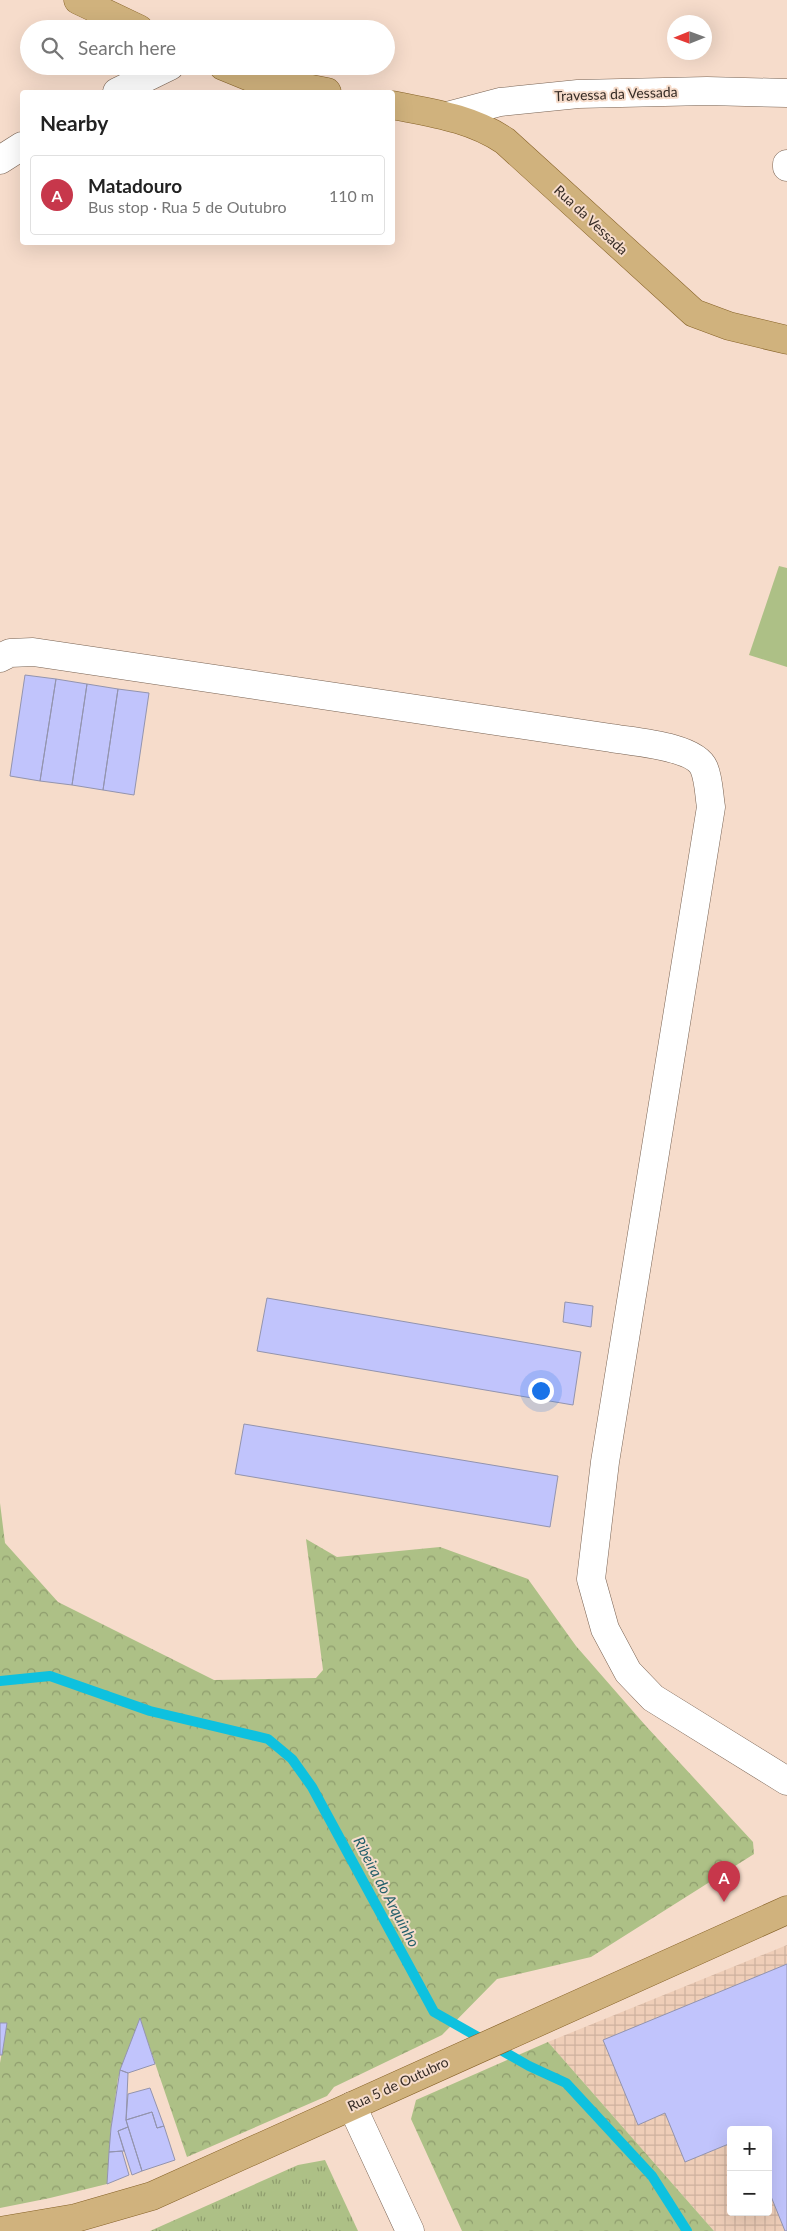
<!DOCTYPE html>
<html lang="en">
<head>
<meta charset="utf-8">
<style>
  body { margin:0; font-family:Lato,sans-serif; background:#f2f2f2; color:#222 }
  .controls { position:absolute; right:15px; bottom:15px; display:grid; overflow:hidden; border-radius:5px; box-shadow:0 5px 20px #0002 }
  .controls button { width:45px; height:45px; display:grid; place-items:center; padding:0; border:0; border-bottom:1px solid #e0e0e0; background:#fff; color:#222; font:25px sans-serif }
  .compass { position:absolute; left:667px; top:15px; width:45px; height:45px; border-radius:50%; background:#fff; box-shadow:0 5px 20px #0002; rotate:269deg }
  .you { position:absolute; left:540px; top:1390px; width:18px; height:18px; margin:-12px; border:4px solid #fff; border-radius:50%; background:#1a73e8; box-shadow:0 0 0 8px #1a73e833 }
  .badge { display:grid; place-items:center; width:32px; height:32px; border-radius:50%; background:#c7374b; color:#fff; font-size:16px; font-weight:700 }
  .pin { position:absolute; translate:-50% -41px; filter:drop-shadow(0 1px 2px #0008) }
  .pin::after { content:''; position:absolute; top:26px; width:18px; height:15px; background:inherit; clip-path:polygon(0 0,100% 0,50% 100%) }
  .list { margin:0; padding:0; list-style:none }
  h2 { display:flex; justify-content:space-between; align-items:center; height:65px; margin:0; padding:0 20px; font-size:21px }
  h2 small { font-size:16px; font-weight:400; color:#767676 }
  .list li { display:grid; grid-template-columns:32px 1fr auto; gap:15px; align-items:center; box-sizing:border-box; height:80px; margin:0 10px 10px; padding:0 10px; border:1px solid #e0e0e0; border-radius:5px }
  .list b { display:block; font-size:19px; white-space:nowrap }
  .list p { margin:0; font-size:16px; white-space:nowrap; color:#767676 }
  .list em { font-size:16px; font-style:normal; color:#767676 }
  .icon { flex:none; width:28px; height:28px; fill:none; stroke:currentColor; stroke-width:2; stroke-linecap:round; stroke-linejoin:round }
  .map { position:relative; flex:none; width:787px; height:2231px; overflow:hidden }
  .search { position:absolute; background:#fff; box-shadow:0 5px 20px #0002; left:20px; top:20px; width:375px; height:55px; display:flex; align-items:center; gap:12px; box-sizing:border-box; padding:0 18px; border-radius:28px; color:#767676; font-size:19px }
  .panel { position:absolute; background:#fff; box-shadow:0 5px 20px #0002; left:20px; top:90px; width:375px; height:155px; border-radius:5px }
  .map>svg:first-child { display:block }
</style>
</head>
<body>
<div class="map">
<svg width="787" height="2231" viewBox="0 0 787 2231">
  <defs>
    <pattern id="industrial-grid" width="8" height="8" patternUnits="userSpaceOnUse" patternTransform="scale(1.25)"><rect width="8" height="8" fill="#efceb8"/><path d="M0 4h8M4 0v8" fill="none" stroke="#ceb19e"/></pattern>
    <pattern id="grass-tufts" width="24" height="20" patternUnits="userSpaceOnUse" patternTransform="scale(1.25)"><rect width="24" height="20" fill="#adc086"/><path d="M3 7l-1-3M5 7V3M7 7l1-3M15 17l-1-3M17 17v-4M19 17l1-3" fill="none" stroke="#8e9c6d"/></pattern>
    <pattern id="forest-crowns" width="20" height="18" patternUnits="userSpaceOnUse" patternTransform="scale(1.25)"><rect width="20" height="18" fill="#adc086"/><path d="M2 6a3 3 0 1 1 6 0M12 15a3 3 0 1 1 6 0" fill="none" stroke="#8e9c6d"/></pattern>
  </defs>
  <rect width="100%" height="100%" fill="#f6dccb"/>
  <path fill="url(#industrial-grid)" fill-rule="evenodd" d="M 787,1945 L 787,2231 L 714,2231 L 548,2042 ZM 731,2130 L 768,2130 L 768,2212 L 731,2212 Z"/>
  <path fill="url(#grass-tufts)" d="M 325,2160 L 358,2231 L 150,2231 L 298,2165 Z"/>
  <path fill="url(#forest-crowns)" d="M 0,1503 L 5,1543 L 58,1602 L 214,1680 L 316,1678 L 323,1670 L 306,1539 L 337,1557 L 440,1547 L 528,1579 L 576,1646 L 645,1725 L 753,1842 L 754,1854 L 591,1957 L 497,1979 L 442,2035 L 334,2087 L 327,2096 L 187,2157 L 140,2019 L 118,2078 L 111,2128 L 107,2184 L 50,2198 L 0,2208 L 0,2063 L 7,2023 L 0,2023 Z
    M 548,2042 L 714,2231 L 462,2231 L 411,2119 L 416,2100 Z"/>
  <path fill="#adc086" d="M 779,566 L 787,568 L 787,667 L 749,655 Z"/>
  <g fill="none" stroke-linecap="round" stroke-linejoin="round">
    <path stroke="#0ec1df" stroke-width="10" d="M 0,1681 L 50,1676 L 150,1711 L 268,1739 L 292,1759 L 312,1787 L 434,2012 L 529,2066 L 566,2083 L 652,2176 L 687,2231"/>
  </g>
  <path fill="#c1c4fc" stroke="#9394ae" d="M 25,675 L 56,679 L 40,781 L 10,776 Z
    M 56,679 L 87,684 L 72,785 L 40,781 Z
    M 87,684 L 118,689 L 103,790 L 72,785 Z
    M 118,689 L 149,693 L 134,795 L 103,790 Z
    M 267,1298 L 581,1352 L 573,1405 L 257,1351 Z
    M 565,1302 L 593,1306 L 591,1327 L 563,1322 Z
    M 244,1424 L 558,1476 L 550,1527 L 235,1474 Z
    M 787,1964 L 787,2231 L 785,2231 L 768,2189 L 768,2130 L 731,2130 L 731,2143 L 685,2162 L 665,2113 L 638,2125 L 603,2040 Z
    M 140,2018 L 155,2064 L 128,2073 L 120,2070 Z
    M 0,2023 L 7,2023 L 2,2055 L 0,2055 Z
    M 120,2070 L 128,2073 L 126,2120 L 128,2127 L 118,2131 L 124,2151 L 109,2152 L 111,2128 Z
    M 150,2088 L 164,2126 L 157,2128 L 152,2112 L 126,2120 L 128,2094 Z
    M 152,2112 L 157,2128 L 164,2126 L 175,2160 L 142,2171 L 126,2120 Z
    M 128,2127 L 142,2171 L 132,2175 L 118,2131 Z
    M 122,2151 L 129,2175 L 107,2184 L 109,2152 Z"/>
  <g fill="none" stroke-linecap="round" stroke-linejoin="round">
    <g stroke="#786252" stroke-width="29">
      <path id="minor" d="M 117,92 L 170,66
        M 447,116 L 500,102 L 578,94 L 707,91 L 787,93
        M 0,160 L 22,146
        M 787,164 L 787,167
        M 0,658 L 10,653 L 33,652 L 611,738 C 634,742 695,746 704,768 C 709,780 709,795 711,807 L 605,1462 L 591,1579 L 605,1629 L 628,1672 L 653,1698 L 787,1781
        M 352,2106 L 410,2231"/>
    </g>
    <g stroke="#866227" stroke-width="29">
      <path id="major" d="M 78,0 L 139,29
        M 223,66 L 250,77 L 327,92
        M 392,105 C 432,113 471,118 505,141 L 694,313 L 729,326 L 787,340
        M 0,2231 L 76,2218 L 152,2196 L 787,1910"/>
    </g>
    <use href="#minor" stroke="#fff" stroke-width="28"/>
    <use href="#major" stroke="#d0b27d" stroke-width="28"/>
  </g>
  <g text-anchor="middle" stroke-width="4" stroke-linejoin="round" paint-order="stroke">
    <g font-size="14" fill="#362c26" stroke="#f6dccb">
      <text transform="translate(616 94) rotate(-2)" y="5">Travessa da Vessada</text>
      <text transform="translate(591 220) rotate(43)" y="5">Rua da Vessada</text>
      <text transform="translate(398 2084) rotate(-25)" y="5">Rua 5 de Outubro</text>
    </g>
    <g font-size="15" font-style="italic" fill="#235f6b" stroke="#f6dccb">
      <text transform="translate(386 1892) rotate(62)" y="5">Ribeira do Arquinho</text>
    </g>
  </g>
</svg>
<div class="controls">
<button>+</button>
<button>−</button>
</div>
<svg class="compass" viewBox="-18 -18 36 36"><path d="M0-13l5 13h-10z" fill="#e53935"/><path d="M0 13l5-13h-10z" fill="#767676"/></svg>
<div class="you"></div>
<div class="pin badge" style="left:724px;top:1902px">A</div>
<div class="search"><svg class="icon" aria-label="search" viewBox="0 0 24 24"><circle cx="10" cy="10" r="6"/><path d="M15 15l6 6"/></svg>Search here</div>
<section class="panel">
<h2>Nearby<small></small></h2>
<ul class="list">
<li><span class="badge">A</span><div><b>Matadouro</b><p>Bus stop · Rua 5 de Outubro</p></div><em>110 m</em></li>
</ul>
</section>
</div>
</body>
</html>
